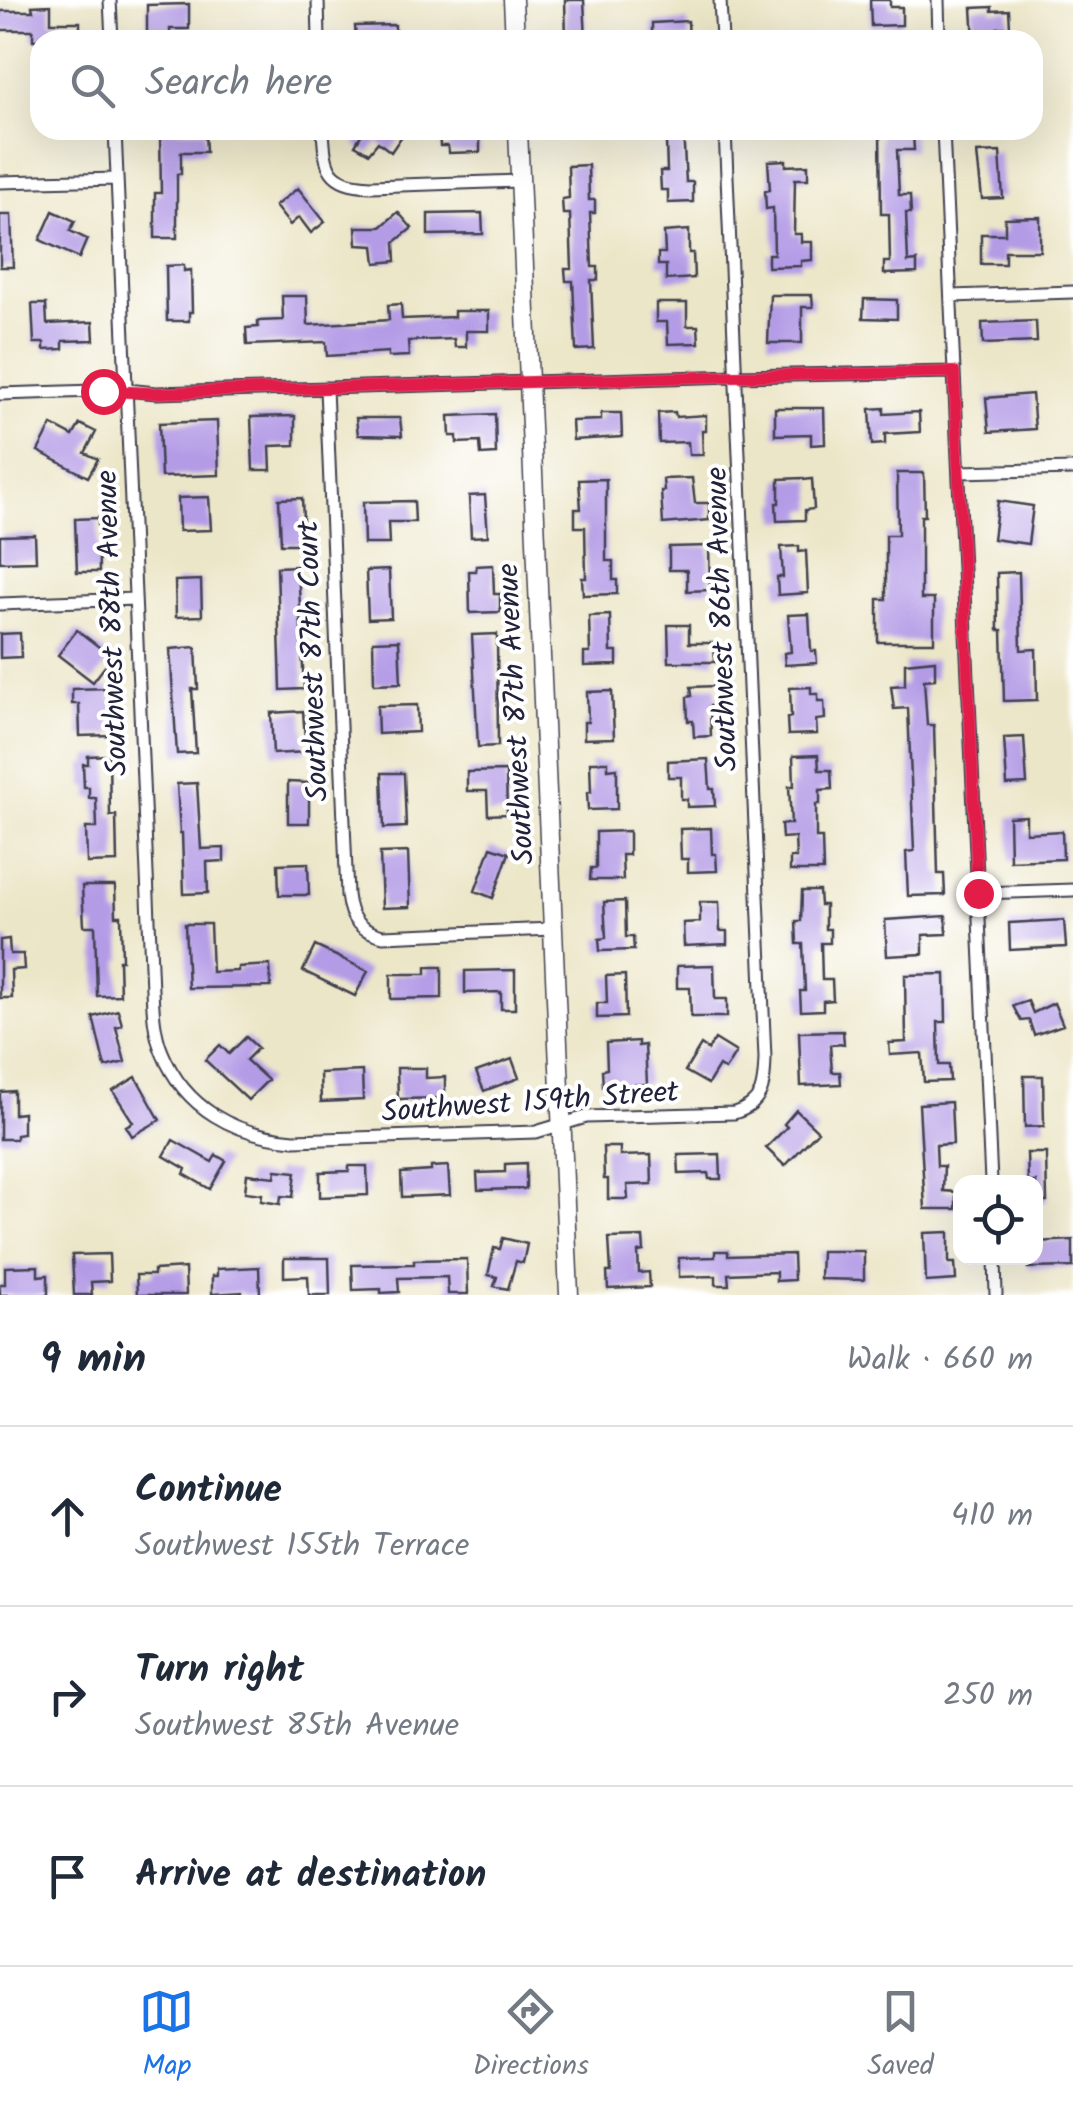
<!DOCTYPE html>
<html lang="en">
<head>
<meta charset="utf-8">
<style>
  body { margin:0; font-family:Kalam,sans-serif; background:#f2f2f3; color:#1f2937 }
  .controls { position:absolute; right:30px; bottom:30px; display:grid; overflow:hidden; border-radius:20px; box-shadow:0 10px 40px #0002 }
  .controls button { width:90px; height:90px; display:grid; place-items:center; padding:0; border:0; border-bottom:2px solid #e0e1e3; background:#fff; color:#1f2937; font:50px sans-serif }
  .stop { position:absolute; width:30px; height:30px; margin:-22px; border:8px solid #e11d48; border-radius:50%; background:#fff }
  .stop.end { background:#e11d48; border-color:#fff; box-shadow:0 2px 10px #0008 }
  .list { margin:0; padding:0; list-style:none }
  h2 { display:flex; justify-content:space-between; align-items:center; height:130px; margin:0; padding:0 40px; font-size:42px }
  h2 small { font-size:32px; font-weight:400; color:#747a83 }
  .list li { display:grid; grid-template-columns:65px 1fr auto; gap:30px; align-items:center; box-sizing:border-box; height:180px; padding:0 40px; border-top:2px solid #e0e1e3 }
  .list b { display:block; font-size:38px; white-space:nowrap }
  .list p { margin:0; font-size:32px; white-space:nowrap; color:#747a83 }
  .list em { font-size:32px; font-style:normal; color:#747a83 }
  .icon { flex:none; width:55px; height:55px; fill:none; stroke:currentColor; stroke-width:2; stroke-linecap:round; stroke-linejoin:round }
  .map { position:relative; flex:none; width:1073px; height:1295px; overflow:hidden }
  .search { position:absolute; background:#fff; box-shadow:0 10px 40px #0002; left:30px; right:30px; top:30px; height:110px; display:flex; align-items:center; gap:25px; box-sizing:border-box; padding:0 35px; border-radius:30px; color:#747a83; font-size:38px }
  .sheet { height:670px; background:#fff }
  nav { display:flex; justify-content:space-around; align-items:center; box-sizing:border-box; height:140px; border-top:2px solid #e0e1e3; background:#fff; font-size:28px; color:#747a83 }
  nav a { display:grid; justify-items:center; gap:5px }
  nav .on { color:#1a73e8 }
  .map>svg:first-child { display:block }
</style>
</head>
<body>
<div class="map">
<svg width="1073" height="1295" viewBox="0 0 1073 1295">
  <rect width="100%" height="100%" fill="#fff"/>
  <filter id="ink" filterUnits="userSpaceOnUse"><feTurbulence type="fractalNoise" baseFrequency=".01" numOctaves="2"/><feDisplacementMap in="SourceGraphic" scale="20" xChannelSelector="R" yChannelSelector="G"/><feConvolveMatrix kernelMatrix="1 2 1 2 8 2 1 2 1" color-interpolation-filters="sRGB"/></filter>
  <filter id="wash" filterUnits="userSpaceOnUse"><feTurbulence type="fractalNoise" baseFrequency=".0048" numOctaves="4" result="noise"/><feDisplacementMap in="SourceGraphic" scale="40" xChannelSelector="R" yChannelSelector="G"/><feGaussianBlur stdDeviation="2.25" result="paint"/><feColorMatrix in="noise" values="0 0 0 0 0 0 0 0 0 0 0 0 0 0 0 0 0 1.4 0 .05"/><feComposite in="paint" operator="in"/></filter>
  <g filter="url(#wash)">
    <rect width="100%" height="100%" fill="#ece6c8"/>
    <g id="blocks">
      <path fill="#b49be6" d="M 565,0 L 584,0 L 586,40 L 566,40 Z
        M 870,0 L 890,0 L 890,7 L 902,7 L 902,25 L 871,26 Z
        M 189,4 L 189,29 L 170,29 L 170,40 L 147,40 L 147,5 Z
        M 51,5 L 51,22 L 80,22 L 80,40 L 33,40 L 33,30 L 0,30 L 0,11 L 33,11 L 32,6 Z
        M 992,7 L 992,11 L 1009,10 L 1010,27 L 998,28 L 999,40 L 974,40 L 972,8 Z
        M 688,21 L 689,39 L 652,40 L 652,23 Z
        M 395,25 L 395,40 L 356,40 L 355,26 Z
        M 160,130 L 205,130 L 206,152 L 181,152 L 181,174 L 177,174 L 177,238 L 155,238 L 155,193 L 161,193 Z
        M 364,130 L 406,130 L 391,152 L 378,142 L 369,153 L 355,145 Z
        M 439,130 L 480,130 L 480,152 L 449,153 L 448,146 L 440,146 Z
        M 659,130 L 683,130 L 686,182 L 693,182 L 693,202 L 668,203 L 668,190 L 661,190 L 660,171 L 667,171 L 666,141 L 660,141 Z
        M 880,130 L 903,130 L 903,134 L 913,134 L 914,150 L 897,150 L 899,195 L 910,195 L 911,213 L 906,213 L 908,262 L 917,261 L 917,273 L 884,274 L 884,262 L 890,262 L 889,214 L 881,214 Z
        M 1000,152 L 1003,198 L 982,199 L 977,153 Z
        M 786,160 L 786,166 L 808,165 L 808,179 L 795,179 L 794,234 L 801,234 L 801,242 L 812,242 L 812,260 L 801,261 L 801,266 L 768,267 L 768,254 L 774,254 L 773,208 L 766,209 L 765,191 L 770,190 L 768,161 Z
        M 588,165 L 589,200 L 595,200 L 595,213 L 590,213 L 592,267 L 598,267 L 598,280 L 591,280 L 594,349 L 576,350 L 573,281 L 566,281 L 565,269 L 572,269 L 570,214 L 563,214 L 562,199 L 569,198 L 568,166 Z
        M 298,188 L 325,222 L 311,233 L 299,217 L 290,225 L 275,206 Z
        M 53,211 L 75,221 L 70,231 L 87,239 L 79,258 L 40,240 Z
        M 398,212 L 412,228 L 395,242 L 396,261 L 376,263 L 374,246 L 357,245 L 356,227 L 381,227 Z
        M 482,213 L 483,234 L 428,235 L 428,214 Z
        M 0,215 L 11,215 L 13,267 L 0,267 Z
        M 1040,217 L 1040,251 L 1005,251 L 1005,264 L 981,264 L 981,234 L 1005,234 L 1005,218 Z
        M 689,230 L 689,253 L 693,253 L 694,278 L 666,280 L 666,265 L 658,265 L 658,253 L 665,253 L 664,232 Z
        M 184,265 L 184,271 L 191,270 L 192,312 L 189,312 L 189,321 L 167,321 L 166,266 Z
        M 770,295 L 812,295 L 813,307 L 802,307 L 802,343 L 768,343 Z
        M 282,296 L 307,296 L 308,325 L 389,320 L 388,305 L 401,304 L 402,319 L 454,317 L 454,311 L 489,311 L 489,331 L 466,331 L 466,347 L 455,347 L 454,339 L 408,341 L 409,356 L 388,357 L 388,352 L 327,356 L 326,342 L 247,345 L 246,328 L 258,327 L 258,321 L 283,320 Z
        M 864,299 L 897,300 L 897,319 L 863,318 Z
        M 656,303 L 687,303 L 687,326 L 698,326 L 699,343 L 668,344 L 667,322 L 656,322 Z
        M 32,304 L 46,304 L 47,324 L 93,322 L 94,340 L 63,341 L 63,349 L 44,350 L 44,343 L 34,343 Z
        M 1036,321 L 1037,342 L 983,344 L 982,323 Z
        M 1032,394 L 1035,429 L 989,432 L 986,398 Z
        M 775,408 L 824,408 L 825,444 L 811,445 L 811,434 L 775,435 Z
        M 884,408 L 884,414 L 919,412 L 920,432 L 885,434 L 885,444 L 872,445 L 870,409 Z
        M 675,412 L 676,417 L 706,415 L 706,431 L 702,431 L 703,455 L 689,455 L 688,442 L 659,443 L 658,413 Z
        M 601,413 L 621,413 L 622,437 L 573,440 L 572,421 L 601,420 Z
        M 495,414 L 496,454 L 481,455 L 480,442 L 457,443 L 457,436 L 450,436 L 449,416 Z
        M 295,416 L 295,445 L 270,446 L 271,470 L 253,470 L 251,417 Z
        M 356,418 L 400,418 L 402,436 L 358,435 Z
        M 217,421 L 219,475 L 161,477 L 159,423 Z
        M 80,424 L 96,432 L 85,453 L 98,459 L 88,477 L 38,451 L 52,425 L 73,436 Z
        M 897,473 L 924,473 L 925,516 L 921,516 L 921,599 L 934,599 L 934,642 L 878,642 L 878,599 L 886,599 L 886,535 L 898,535 Z
        M 692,478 L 695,503 L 709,503 L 709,520 L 663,524 L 661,491 L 664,491 L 663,479 Z
        M 803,478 L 804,480 L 812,479 L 814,509 L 805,510 L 805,520 L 777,521 L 776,503 L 779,503 L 779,479 Z
        M 606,479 L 606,561 L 613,561 L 613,580 L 617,580 L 617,594 L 583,595 L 582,578 L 586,578 L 585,527 L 575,527 L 575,509 L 581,509 L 579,480 Z
        M 485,495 L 488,536 L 471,537 L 469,496 Z
        M 209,497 L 211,530 L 179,531 L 178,498 Z
        M 302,498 L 304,544 L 281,544 L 279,499 Z
        M 414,501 L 415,522 L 388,522 L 389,544 L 364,544 L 363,502 Z
        M 998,501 L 1033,506 L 1028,544 L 993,539 Z
        M 98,518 L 99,572 L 77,572 L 75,519 Z
        M 35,535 L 36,561 L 0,562 L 0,536 Z
        M 709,546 L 710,590 L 687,591 L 687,570 L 669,570 L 669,547 Z
        M 799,546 L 799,552 L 806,551 L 808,593 L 778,595 L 777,577 L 783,577 L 781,547 Z
        M 493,565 L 494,594 L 500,594 L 500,612 L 470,613 L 469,571 L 476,571 L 476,566 Z
        M 298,566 L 304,689 L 281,690 L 277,567 Z
        M 389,570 L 391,618 L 368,619 L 366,571 Z
        M 1019,572 L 1021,650 L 1036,649 L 1037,700 L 1004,701 L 1002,630 L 998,630 L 997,573 Z
        M 201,580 L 202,616 L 176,617 L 175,581 Z
        M 809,614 L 811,651 L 816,651 L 817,663 L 785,665 L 784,653 L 791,652 L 788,615 Z
        M 610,615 L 611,652 L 617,652 L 617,665 L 584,666 L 584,653 L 590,653 L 589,616 Z
        M 668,625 L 689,625 L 689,643 L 714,643 L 715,662 L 669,662 Z
        M 77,630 L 112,657 L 93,682 L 58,655 Z
        M 20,633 L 21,657 L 0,658 L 0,634 Z
        M 497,634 L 498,746 L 478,747 L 472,635 Z
        M 399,640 L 401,683 L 374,684 L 373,641 Z
        M 196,647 L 198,689 L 192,689 L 196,753 L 177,754 L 170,649 Z
        M 935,660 L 935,679 L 924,680 L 927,725 L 934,725 L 938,874 L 944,874 L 945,895 L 908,896 L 906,852 L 914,851 L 908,708 L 894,709 L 891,686 L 905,685 L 905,663 Z
        M 716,686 L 717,706 L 710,706 L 711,736 L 694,737 L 693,721 L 688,721 L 687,697 L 692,696 L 691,687 Z
        M 811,687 L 811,694 L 818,694 L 818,701 L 824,701 L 825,719 L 816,720 L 817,734 L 788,735 L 787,718 L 791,717 L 790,688 Z
        M 110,688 L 111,702 L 116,701 L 116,717 L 112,717 L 112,735 L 80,736 L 79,704 L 72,704 L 72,689 Z
        M 612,691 L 614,738 L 584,739 L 584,722 L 588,722 L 587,692 Z
        M 417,705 L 418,732 L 378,734 L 377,706 Z
        M 303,711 L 306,752 L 273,754 L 271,713 Z
        M 1024,737 L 1027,784 L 1007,785 L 1004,738 Z
        M 109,755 L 110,816 L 116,815 L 117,862 L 87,863 L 86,828 L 97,828 L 96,798 L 89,798 L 89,787 L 84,787 L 83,764 L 88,764 L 88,756 Z
        M 818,755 L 819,770 L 831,770 L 832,789 L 820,790 L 820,804 L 816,804 L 816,838 L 822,838 L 823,871 L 790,871 L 790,858 L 796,858 L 795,837 L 782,838 L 781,824 L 791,824 L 789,786 L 794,786 L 793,756 Z
        M 708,759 L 710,789 L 714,789 L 715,806 L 687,807 L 687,799 L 681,799 L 681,777 L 668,777 L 668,761 Z
        M 590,762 L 608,762 L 608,769 L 617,768 L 617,809 L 588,810 L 587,793 L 591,792 Z
        M 506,771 L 507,814 L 488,815 L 487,791 L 467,791 L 467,772 Z
        M 382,773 L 404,773 L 406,827 L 384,828 Z
        M 288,782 L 309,783 L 309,823 L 288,823 Z
        M 197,783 L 201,849 L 224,848 L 224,861 L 207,862 L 208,893 L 184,894 L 182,833 L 180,833 L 177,784 Z
        M 1026,816 L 1026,833 L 1062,831 L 1063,859 L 1010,861 L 1009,817 Z
        M 711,828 L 712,854 L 716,854 L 717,871 L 688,872 L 688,859 L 681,859 L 680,829 Z
        M 629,831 L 629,855 L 622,855 L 623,880 L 590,880 L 591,868 L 596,868 L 596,832 Z
        M 491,847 L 509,853 L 493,898 L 475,891 Z
        M 408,852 L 410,907 L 382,908 L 380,853 Z
        M 308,863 L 309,895 L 279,895 L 278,864 Z
        M 82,886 L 115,886 L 116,916 L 121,916 L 122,960 L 119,960 L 120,995 L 97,996 L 95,926 L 84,926 Z
        M 802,891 L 819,891 L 820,905 L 825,905 L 825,929 L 830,929 L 830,943 L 821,943 L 822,980 L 832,980 L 833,1000 L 823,1001 L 823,1010 L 801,1011 L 800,991 L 805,991 L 803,944 L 797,944 L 796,921 L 801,921 Z
        M 625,901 L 626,937 L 633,937 L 634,950 L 600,951 L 599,939 L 606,938 L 604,902 Z
        M 700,902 L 719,902 L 720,931 L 727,931 L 727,944 L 684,946 L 683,923 L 700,922 Z
        M 946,916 L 947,934 L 923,935 L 923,954 L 887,956 L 885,920 Z
        M 1064,920 L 1066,947 L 1010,950 L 1009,923 Z
        M 185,924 L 210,924 L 212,972 L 238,971 L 238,967 L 270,965 L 271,987 L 188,988 Z
        M 9,939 L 10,954 L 23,954 L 24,969 L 11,970 L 12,998 L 0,998 L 0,940 Z
        M 315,946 L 368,971 L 355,996 L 303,971 Z
        M 714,965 L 715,999 L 727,999 L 727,1017 L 691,1017 L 690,988 L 677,988 L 677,966 Z
        M 426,967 L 442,967 L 442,998 L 391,999 L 391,974 L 426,974 Z
        M 515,970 L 515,1009 L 501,1009 L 501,992 L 465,993 L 465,971 Z
        M 945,974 L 946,1022 L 938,1022 L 939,1065 L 949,1065 L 950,1081 L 924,1082 L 922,1053 L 890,1055 L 889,1043 L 906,1042 L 905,975 Z
        M 625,975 L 626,1017 L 597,1018 L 597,1003 L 607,1003 L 606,976 Z
        M 1028,1001 L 1033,1013 L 1054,1003 L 1063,1025 L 1034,1035 L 1029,1020 L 1021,1021 L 1013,1006 Z
        M 118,1010 L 122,1025 L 116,1027 L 125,1062 L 105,1067 L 93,1017 Z
        M 843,1031 L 844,1044 L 830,1045 L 832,1072 L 840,1072 L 841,1084 L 801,1086 L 799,1032 Z
        M 246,1037 L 258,1048 L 246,1060 L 268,1080 L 248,1100 L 205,1060 L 220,1045 L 229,1054 Z
        M 715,1039 L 736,1052 L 725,1070 L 719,1066 L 708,1084 L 685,1071 L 701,1045 L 708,1050 Z
        M 638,1041 L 638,1046 L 645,1045 L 647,1084 L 603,1087 L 602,1070 L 607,1069 L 606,1043 Z
        M 512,1059 L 519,1078 L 484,1091 L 476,1072 Z
        M 397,1068 L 426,1068 L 426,1078 L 445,1077 L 445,1098 L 398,1099 Z
        M 362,1071 L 363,1100 L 321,1102 L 320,1073 Z
        M 1024,1076 L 1043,1076 L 1044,1126 L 1025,1127 Z
        M 136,1077 L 160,1120 L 132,1136 L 126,1126 L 133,1122 L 113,1091 Z
        M 14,1091 L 14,1114 L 23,1113 L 23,1134 L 16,1135 L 16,1139 L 0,1139 L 0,1092 Z
        M 951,1102 L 953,1144 L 936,1145 L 937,1166 L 944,1166 L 943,1191 L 956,1192 L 956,1209 L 925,1209 L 919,1104 Z
        M 796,1110 L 818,1131 L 785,1166 L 766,1148 L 787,1127 L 784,1124 Z
        M 173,1140 L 212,1162 L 216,1155 L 226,1161 L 210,1189 L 184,1174 L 186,1169 L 164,1156 Z
        M 603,1147 L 620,1147 L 620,1156 L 651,1155 L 652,1184 L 627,1185 L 628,1199 L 608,1199 L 608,1179 L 604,1179 Z
        M 1027,1153 L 1046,1153 L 1047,1202 L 1036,1202 L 1036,1182 L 1028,1182 Z
        M 720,1154 L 721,1179 L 709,1179 L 708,1173 L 679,1174 L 678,1155 Z
        M 526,1163 L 526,1189 L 478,1190 L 477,1173 L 505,1172 L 505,1164 Z
        M 349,1166 L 367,1166 L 368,1195 L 320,1197 L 320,1172 L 349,1171 Z
        M 448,1166 L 450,1195 L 402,1197 L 401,1173 L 431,1171 L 431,1167 Z
        M 276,1170 L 296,1172 L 293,1197 L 281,1196 L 280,1204 L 261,1201 L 262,1194 L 245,1192 L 247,1174 L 275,1177 Z
        M 949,1232 L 949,1263 L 955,1263 L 956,1280 L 926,1282 L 924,1233 Z
        M 643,1237 L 644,1251 L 638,1252 L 639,1273 L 649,1272 L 650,1287 L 608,1289 L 607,1272 L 611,1272 L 609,1238 Z
        M 503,1238 L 527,1244 L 523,1263 L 516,1261 L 508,1289 L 494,1286 L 497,1277 L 488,1275 L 494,1248 L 500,1249 Z
        M 1073,1240 L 1073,1267 L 1028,1268 L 1027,1258 L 1036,1258 L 1036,1242 Z
        M 715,1251 L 728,1251 L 728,1256 L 793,1254 L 794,1280 L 776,1281 L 776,1272 L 728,1274 L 729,1285 L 716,1285 L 716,1276 L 679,1277 L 679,1258 L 715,1257 Z
        M 821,1251 L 864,1251 L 864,1280 L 820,1279 Z
        M 109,1254 L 110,1281 L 91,1282 L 92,1295 L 74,1295 L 72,1255 Z
        M 284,1258 L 329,1258 L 330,1295 L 309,1295 L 308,1276 L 284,1277 Z
        M 467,1259 L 468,1294 L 448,1294 L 447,1277 L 398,1278 L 399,1292 L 381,1293 L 381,1289 L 353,1290 L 352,1265 L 414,1264 L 414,1260 Z
        M 38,1266 L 38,1276 L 48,1275 L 48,1295 L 0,1295 L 0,1284 L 5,1284 L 5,1267 Z
        M 259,1267 L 260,1295 L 242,1295 L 242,1292 L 212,1294 L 212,1276 L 217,1276 L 217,1269 Z
        M 185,1268 L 186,1295 L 137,1295 L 136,1275 L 154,1275 L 154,1270 Z"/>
    </g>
  </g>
  <g filter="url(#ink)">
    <use href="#blocks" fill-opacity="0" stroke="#403f50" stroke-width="2.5"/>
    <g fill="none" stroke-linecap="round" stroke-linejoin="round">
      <g stroke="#403f50" stroke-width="15">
        <path id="street" d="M 110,0 L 112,40
          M 318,0 L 319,40
          M 720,0 L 722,40
          M 938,0 L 939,40
          M 115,130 L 152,990 C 153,1011 154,1033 162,1052 C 185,1109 235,1135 294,1140 L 536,1132 L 586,1117 L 734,1113 C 764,1104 764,1085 765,1058 L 725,130
          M 323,130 C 325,169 328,184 371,186 L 520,181
          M 943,130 L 991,1182
          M 0,182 L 117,179
          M 951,296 L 1073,292
          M 326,388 L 347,895 C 350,920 359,930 383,936 L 552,929
          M 0,394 L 127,390 L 156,393 L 736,376 L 954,372
          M 959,472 L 1073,469
          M 0,604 L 135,599
          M 978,893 L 1073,890
          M 995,1258 L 996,1295"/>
      </g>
      <g stroke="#403f50" stroke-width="21">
        <path id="secondary" d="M 513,0 L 515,40
          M 518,130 L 569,1295"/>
      </g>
      <use href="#street" stroke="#fff" stroke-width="11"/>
      <use href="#secondary" stroke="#fff" stroke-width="18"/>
    </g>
  </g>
  <g fill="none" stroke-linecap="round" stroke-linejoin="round" filter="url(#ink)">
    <path stroke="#e11d48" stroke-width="12" d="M 103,391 L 156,393 L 736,376 L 954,372 L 978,893"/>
  </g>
  <g text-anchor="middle" stroke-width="8" stroke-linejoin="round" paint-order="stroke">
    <g font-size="30" fill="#22223b" stroke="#fff">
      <text transform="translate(721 619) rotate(-92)" y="10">Southwest 86th Avenue</text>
      <text transform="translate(111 623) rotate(-92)" y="10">Southwest 88th Avenue</text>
      <text transform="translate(312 661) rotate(-92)" y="10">Southwest 87th Court</text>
      <text transform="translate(515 714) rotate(-93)" y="10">Southwest 87th Avenue</text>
      <text transform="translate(530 1101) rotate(-4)" y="10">Southwest 159th Street</text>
    </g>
  </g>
</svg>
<div class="controls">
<button><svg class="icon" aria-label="locate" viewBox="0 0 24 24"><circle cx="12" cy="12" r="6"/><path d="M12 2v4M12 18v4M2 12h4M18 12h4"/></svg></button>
</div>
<div class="stop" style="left:103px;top:391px"></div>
<div class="stop end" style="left:978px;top:893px"></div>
<div class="search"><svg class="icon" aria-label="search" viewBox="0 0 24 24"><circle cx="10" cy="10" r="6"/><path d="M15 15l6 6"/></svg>Search here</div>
</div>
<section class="sheet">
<h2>9 min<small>Walk · 660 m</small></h2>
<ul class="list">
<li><svg class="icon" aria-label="ahead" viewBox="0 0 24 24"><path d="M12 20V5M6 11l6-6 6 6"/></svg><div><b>Continue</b><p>Southwest 155th Terrace</p></div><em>410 m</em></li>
<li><svg class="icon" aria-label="right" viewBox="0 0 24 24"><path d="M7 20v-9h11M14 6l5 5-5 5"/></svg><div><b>Turn right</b><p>Southwest 85th Avenue</p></div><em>250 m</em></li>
<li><svg class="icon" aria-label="arrive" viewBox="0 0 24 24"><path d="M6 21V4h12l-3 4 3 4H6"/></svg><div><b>Arrive at destination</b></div></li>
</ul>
</section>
<nav>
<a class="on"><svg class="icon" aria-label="map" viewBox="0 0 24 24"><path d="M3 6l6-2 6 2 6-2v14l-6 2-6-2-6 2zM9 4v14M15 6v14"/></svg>Map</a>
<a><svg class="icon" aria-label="directions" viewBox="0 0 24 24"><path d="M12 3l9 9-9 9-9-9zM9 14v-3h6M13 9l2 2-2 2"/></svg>Directions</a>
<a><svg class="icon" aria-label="saved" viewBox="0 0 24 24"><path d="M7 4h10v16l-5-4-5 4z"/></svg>Saved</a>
</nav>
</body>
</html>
